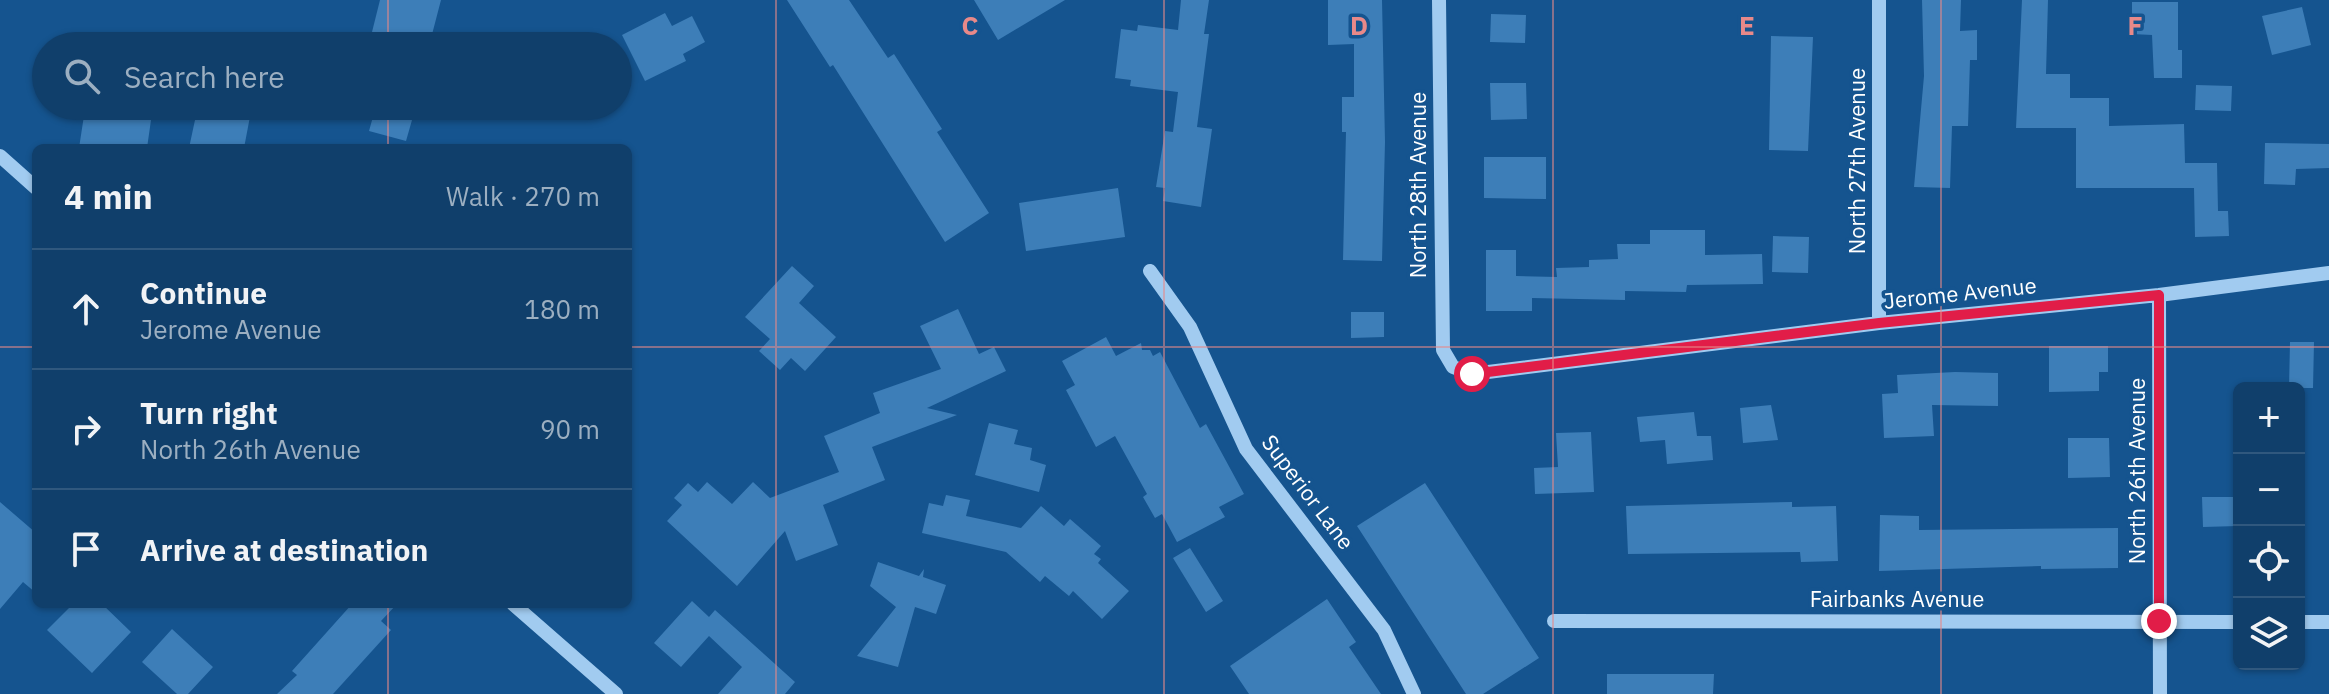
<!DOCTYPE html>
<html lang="en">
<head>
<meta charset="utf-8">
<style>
  body { margin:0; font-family:"IBM Plex Sans",sans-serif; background:#194671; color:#f1f3f6 }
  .controls { position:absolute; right:24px; bottom:24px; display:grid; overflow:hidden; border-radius:12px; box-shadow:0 2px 6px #0004 }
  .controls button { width:72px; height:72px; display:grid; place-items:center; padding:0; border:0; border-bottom:2px solid #30587e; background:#103f6b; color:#f1f3f6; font:40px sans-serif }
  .stop { position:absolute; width:24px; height:24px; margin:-18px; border:6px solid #e11d48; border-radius:50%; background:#fff }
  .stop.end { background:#e11d48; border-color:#fff; box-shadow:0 2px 8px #0008 }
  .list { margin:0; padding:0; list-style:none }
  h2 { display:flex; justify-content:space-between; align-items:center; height:104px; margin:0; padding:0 32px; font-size:34px }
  h2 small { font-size:26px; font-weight:400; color:#9cafc1 }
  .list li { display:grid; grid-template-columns:52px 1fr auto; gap:24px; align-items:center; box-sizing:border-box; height:120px; padding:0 32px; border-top:2px solid #30587e }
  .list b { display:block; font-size:30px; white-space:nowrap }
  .list p { margin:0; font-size:26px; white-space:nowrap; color:#9cafc1 }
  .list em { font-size:26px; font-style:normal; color:#9cafc1 }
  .icon { flex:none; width:44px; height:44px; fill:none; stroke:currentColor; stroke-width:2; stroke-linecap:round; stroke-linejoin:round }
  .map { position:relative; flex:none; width:2329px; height:694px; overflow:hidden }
  .search { position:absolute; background:#103f6b; box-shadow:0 2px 6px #0004; left:32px; top:32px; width:600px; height:88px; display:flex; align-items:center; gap:20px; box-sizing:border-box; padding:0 28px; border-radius:44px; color:#9cafc1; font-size:30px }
  .panel { position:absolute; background:#103f6b; box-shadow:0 2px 6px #0004; left:32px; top:144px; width:600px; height:464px; border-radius:12px }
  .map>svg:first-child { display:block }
</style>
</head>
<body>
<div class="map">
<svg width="2329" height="694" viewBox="0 0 2329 694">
  <rect width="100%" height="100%" fill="#15548f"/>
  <path fill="#3d7eb8" d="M 380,0 L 441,0 L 429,46 L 372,32 Z
    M 787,0 L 849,0 L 888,58 L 894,54 L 942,129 L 937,132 L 989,213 L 945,242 L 833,65 L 830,67 Z
    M 974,0 L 1065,0 L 998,40 Z
    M 1181,0 L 1209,0 L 1204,34 L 1209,34 L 1197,127 L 1212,129 L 1201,207 L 1163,201 L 1165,188 L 1156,187 L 1165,131 L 1173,132 L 1178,92 L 1130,86 L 1131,80 L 1115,78 L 1121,29 L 1137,31 L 1138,25 L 1178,30 Z
    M 1328,0 L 1382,0 L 1385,142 L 1382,261 L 1343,260 L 1346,132 L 1342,132 L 1342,97 L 1354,97 L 1354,44 L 1328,45 Z
    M 1922,0 L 1961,0 L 1960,31 L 1977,30 L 1977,60 L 1970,60 L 1968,126 L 1952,126 L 1950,188 L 1914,187 L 1924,76 Z
    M 2022,0 L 2048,0 L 2046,74 L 2070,74 L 2070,98 L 2109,98 L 2109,126 L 2184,124 L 2185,163 L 2217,163 L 2218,211 L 2228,211 L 2229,236 L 2195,237 L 2194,188 L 2076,188 L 2076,128 L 2016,128 Z
    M 2132,2 L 2178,2 L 2178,50 L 2182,50 L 2182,78 L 2154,78 L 2152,35 L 2132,34 Z
    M 2302,7 L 2311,45 L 2272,55 L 2262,16 Z
    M 665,13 L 672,26 L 692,16 L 705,42 L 683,54 L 686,61 L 645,81 L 622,35 Z
    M 1491,14 L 1526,15 L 1525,43 L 1490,42 Z
    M 1771,36 L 1813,37 L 1808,151 L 1769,150 Z
    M 1490,83 L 1526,83 L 1527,119 L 1491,120 Z
    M 2196,85 L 2232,86 L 2231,111 L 2195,110 Z
    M 95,106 L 153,106 L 147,148 L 79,148 L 85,109 L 94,111 Z
    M 198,106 L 252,106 L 244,148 L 189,148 Z
    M 376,106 L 416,106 L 406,141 L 369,131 Z
    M 2265,143 L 2329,144 L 2329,168 L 2296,169 L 2295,185 L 2264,184 Z
    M 1484,157 L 1546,157 L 1546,199 L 1484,198 Z
    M 1118,188 L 1125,237 L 1026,251 L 1019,203 Z
    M 1650,230 L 1705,230 L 1705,255 L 1762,254 L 1763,284 L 1687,285 L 1686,292 L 1625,291 L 1625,300 L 1532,298 L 1532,311 L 1486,311 L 1486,250 L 1516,250 L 1516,276 L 1557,277 L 1556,268 L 1589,267 L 1589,260 L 1618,259 L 1617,244 L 1650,244 Z
    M 1773,236 L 1809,237 L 1808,273 L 1772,272 Z
    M 792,266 L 814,286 L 799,303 L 836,337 L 805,371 L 791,358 L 780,370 L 759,351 L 770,339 L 745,317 Z
    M 958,309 L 979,354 L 994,347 L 1006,371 L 927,408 L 957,415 L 872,447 L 885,480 L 823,505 L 838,545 L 796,561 L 785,531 L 737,586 L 667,521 L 682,505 L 674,498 L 688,483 L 698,492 L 707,482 L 732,504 L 753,482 L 770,498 L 839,472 L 824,436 L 880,413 L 873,393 L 941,369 L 920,326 Z
    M 1351,312 L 1384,312 L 1384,337 L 1351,338 Z
    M 1106,337 L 1116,356 L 1141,343 L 1142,350 L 1150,350 L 1153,356 L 1160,352 L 1200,428 L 1206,424 L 1244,494 L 1219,507 L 1225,517 L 1177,542 L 1162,514 L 1155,518 L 1143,497 L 1147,494 L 1115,436 L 1096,447 L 1066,390 L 1075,385 L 1062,361 Z
    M 2290,342 L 2314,342 L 2313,388 L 2289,388 Z
    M 2049,346 L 2108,346 L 2108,372 L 2099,372 L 2099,391 L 2049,392 Z
    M 1955,372 L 1998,373 L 1998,406 L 1932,405 L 1934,436 L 1884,438 L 1882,394 L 1898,393 L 1897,375 Z
    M 1771,405 L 1778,440 L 1743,443 L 1740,408 Z
    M 1694,412 L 1697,436 L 1711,436 L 1713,460 L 1667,464 L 1665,440 L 1640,442 L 1637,417 Z
    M 989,423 L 1018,430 L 1014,444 L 1032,448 L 1030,460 L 1046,465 L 1039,492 L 975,475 Z
    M 1591,432 L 1594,492 L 1535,494 L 1534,468 L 1558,467 L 1556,433 Z
    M 2068,438 L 2109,438 L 2110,477 L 2068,478 Z
    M 1425,483 L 1539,658 L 1483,694 L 1466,694 L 1357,526 Z
    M 946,495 L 970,500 L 966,516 L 1021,528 L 1041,506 L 1064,526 L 1070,519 L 1101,546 L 1094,554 L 1101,559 L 1098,563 L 1129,591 L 1102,619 L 1073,591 L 1069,596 L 1045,576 L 1040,582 L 1006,552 L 922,533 L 929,503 L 943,506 Z
    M 2202,497 L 2238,497 L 2238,526 L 2203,527 Z
    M 0,502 L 36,533 L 36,593 L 23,582 L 0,609 Z
    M 1792,502 L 1792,507 L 1836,506 L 1838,561 L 1801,562 L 1800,552 L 1628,554 L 1626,506 Z
    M 1880,515 L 1919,516 L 1919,530 L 2118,528 L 2118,568 L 2041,569 L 2041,566 L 1879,571 Z
    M 1190,548 L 1223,601 L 1206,612 L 1173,558 Z
    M 878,562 L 919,576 L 924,569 L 923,577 L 946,585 L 936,614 L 915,607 L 898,667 L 857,656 L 896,607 L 870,586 Z
    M 1327,599 L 1356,642 L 1349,647 L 1381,694 L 1249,694 L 1230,666 Z
    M 692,601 L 709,617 L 715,610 L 795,682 L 785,694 L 718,694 L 742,667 L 709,636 L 681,667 L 654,643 Z
    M 73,604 L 102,604 L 131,632 L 92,673 L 47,630 Z
    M 352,604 L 397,604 L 381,621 L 391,630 L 333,694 L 277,694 L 297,675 L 292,671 Z
    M 172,629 L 213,667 L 188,694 L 177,694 L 142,662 Z
    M 1607,674 L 1714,674 L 1713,694 L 1607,694 Z"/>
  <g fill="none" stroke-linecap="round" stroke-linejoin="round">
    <path stroke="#a1cbf0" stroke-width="14" d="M 1439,0 L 1443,350 L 1453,367 L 1472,374 L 1879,323 L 2159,295 L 2329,273
      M 1879,0 L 1879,323
      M 0,156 L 36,188
      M 1150,271 L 1190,327 L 1246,449 L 1384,630 L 1414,694
      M 2159,295 L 2160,694
      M 513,604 L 616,694
      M 1554,621 L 2239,622
      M 2299,622 L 2329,622"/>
  </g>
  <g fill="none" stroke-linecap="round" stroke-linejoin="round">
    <path stroke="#e11d48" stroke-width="10" d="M 1472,374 L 1879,323 L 2159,295 L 2159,621"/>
  </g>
  <path fill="none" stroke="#e88989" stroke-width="2" stroke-opacity="0.55" d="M 388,0 L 388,46M 776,0 L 776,694M 1164,0 L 1164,694M 1553,0 L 1553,694M 1941,0 L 1941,694M 388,106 L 388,148M 0,347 L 36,347M 628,347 L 2329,347M 388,604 L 388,694"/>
  <g text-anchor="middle" stroke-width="7" stroke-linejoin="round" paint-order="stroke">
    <g font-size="22" fill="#fff" stroke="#15548f">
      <text transform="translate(1857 161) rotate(-90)" y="8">North 27th Avenue</text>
      <text transform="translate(1418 185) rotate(-90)" y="8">North 28th Avenue</text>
      <text transform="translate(1960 293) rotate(-6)" y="8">Jerome Avenue</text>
      <text transform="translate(2137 471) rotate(-90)" y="8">North 26th Avenue</text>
      <text transform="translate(1308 492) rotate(53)" y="8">Superior Lane</text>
      <text x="1897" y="607">Fairbanks Avenue</text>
    </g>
  </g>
  <g font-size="26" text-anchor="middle" font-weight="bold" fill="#e88989" stroke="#15548f" stroke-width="7" stroke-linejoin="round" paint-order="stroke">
    <text x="970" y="35">C</text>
    <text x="1359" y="35">D</text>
    <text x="1747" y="35">E</text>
    <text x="2135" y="35">F</text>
  </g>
</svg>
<div class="controls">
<button>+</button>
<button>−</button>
<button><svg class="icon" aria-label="locate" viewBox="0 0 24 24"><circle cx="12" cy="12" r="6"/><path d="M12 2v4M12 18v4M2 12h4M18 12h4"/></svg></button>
<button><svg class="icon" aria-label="layers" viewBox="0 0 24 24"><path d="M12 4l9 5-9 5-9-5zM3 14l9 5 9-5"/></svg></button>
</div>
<div class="stop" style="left:1472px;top:374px"></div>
<div class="stop end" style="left:2159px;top:621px"></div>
<div class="search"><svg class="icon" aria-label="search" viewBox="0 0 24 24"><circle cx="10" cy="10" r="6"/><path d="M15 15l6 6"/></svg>Search here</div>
<section class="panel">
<h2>4 min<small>Walk · 270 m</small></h2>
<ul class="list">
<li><svg class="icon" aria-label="ahead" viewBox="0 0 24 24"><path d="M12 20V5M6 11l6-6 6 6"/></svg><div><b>Continue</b><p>Jerome Avenue</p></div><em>180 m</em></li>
<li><svg class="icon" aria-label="right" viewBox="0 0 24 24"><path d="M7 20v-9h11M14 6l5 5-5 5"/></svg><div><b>Turn right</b><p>North 26th Avenue</p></div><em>90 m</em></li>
<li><svg class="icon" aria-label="arrive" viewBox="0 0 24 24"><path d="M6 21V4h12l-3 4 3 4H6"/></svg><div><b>Arrive at destination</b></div></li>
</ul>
</section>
</div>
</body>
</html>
